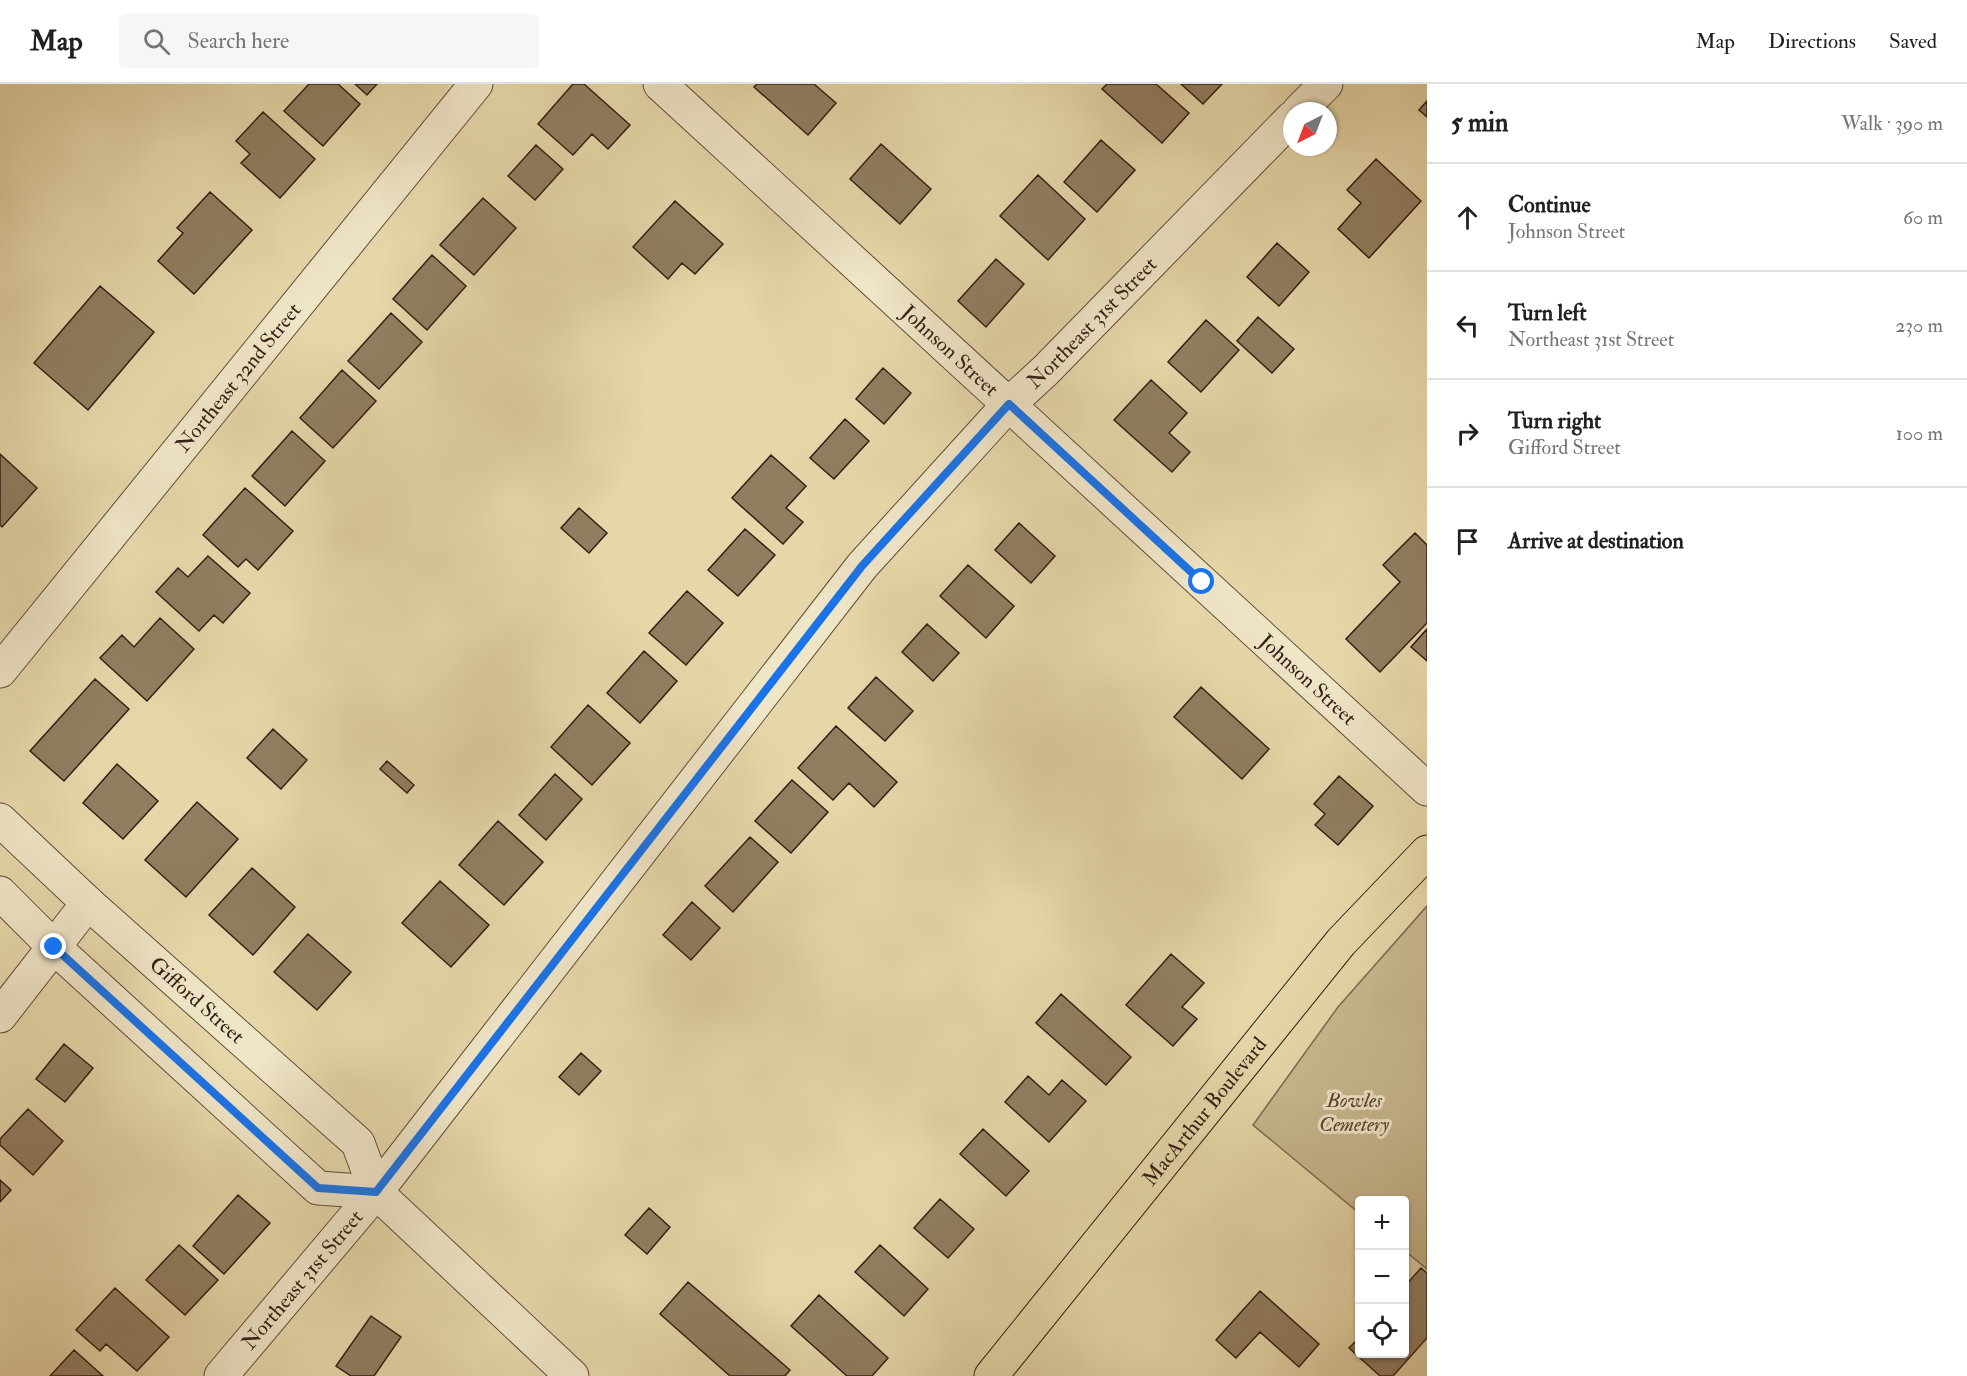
<!DOCTYPE html>
<html lang="en">
<head>
<meta charset="utf-8">
<style>
  body { margin:0; font-family:"IM FELL Double Pica",serif; background:#f6f6f6; color:#202124 }
  .controls { position:absolute; right:18px; bottom:18px; display:grid; overflow:hidden; border-radius:6px; box-shadow:0 2px 4px #0004 }
  .controls button { width:54px; height:54px; display:grid; place-items:center; padding:0; border:0; border-bottom:2px solid #e0e0e0; background:#fff; color:#202124; font:30px sans-serif }
  .compass { position:absolute; left:1283px; top:18px; width:54px; height:54px; border-radius:50%; background:#fff; box-shadow:0 2px 4px #0004; rotate:222deg }
  .stop { position:absolute; width:18px; height:18px; margin:-14px; border:4px solid #1a73e8; border-radius:50%; background:#fff }
  .stop.end { background:#1a73e8; border-color:#fff; box-shadow:0 2px 6px #0008 }
  .list { margin:0; padding:0; list-style:none }
  h2 { display:flex; justify-content:space-between; align-items:center; height:78px; margin:0; padding:0 24px; font-size:26px }
  h2 small { font-size:20px; font-weight:400; color:#757577 }
  .list li { display:grid; grid-template-columns:39px 1fr auto; gap:18px; align-items:center; box-sizing:border-box; height:108px; padding:0 24px; border-top:2px solid #e0e0e0 }
  .list b { display:block; font-size:22px; white-space:nowrap }
  .list p { margin:0; font-size:20px; white-space:nowrap; color:#757577 }
  .list em { font-size:20px; font-style:normal; color:#757577 }
  .icon { flex:none; width:33px; height:33px; fill:none; stroke:currentColor; stroke-width:2; stroke-linecap:round; stroke-linejoin:round }
  .map { position:relative; flex:none; width:1427px; height:1292px; overflow:hidden }
  header { display:flex; align-items:center; gap:36px; box-sizing:border-box; height:84px; padding:0 30px; background:#fff; border-bottom:2px solid #e0e0e0 }
  header strong { font-size:28px }
  nav { display:flex; gap:33px; margin-inline-start:auto; font-size:21px }
  .search { width:420px; height:54px; background:#f6f6f6; display:flex; align-items:center; gap:15px; box-sizing:border-box; padding:0 21px; border-radius:6px; color:#757577; font-size:22px }
  main { display:flex }
  aside { flex:1; background:#fff }
  .map>svg:first-child { display:block }
</style>
</head>
<body>
<header>
<strong>Map</strong>
<div class="search"><svg class="icon" aria-label="search" viewBox="0 0 24 24"><circle cx="10" cy="10" r="6"/><path d="M15 15l6 6"/></svg>Search here</div>
<nav><a>Map</a><a>Directions</a><a>Saved</a></nav>
</header>
<main>
<div class="map">
<svg width="1427" height="1292" viewBox="0 0 1427 1292">
  <rect width="100%" height="100%" fill="#e6d7a9"/>
  <filter id="stains"><feTurbulence type="fractalNoise" baseFrequency=".00333" numOctaves="4"/><feColorMatrix values="0 0 0 0 .2 0 0 0 0 .09 0 0 0 0 .02 0 0 0 .5 -.17"/></filter>
  <radialGradient id="worn" r=".72"><stop offset=".6" stop-color="#630" stop-opacity="0"/><stop offset="1" stop-color="#630" stop-opacity=".3"/></radialGradient>
  <path fill="#c8b890" stroke="#7e6b52" stroke-width="1.5" d="M 1427,822 L 1427,1185 L 1405,1167 L 1404,1116 L 1360,1116 L 1359,1129 L 1253,1041 L 1338,923 Z"/>
  <path fill="#917e61" stroke="#341e14" stroke-width="1.5" d="M 309,0 L 338,0 L 360,20 L 323,62 L 284,27 Z
    M 355,0 L 377,0 L 367,11 Z
    M 573,0 L 584,0 L 630,41 L 608,65 L 592,50 L 573,71 L 538,40 Z
    M 757,0 L 814,0 L 836,19 L 808,51 L 754,3 Z
    M 1107,0 L 1156,0 L 1189,29 L 1162,59 L 1102,5 Z
    M 1181,0 L 1222,0 L 1203,20 Z
    M 1427,17 L 1427,33 L 1419,26 Z
    M 263,28 L 315,75 L 280,114 L 241,79 L 250,70 L 236,57 Z
    M 1101,56 L 1135,86 L 1097,128 L 1064,98 Z
    M 881,60 L 931,105 L 900,140 L 850,95 Z
    M 536,61 L 563,85 L 535,116 L 508,92 Z
    M 1376,75 L 1421,117 L 1369,174 L 1338,145 L 1361,119 L 1347,106 Z
    M 1038,91 L 1085,135 L 1048,176 L 1000,132 Z
    M 210,108 L 252,146 L 194,210 L 158,177 L 183,149 L 177,144 Z
    M 483,114 L 516,144 L 474,191 L 440,161 Z
    M 675,117 L 723,160 L 695,190 L 682,179 L 668,195 L 633,163 Z
    M 1277,159 L 1309,188 L 1279,222 L 1247,193 Z
    M 432,171 L 466,202 L 427,246 L 393,215 Z
    M 996,175 L 1024,200 L 986,243 L 958,217 Z
    M 100,202 L 154,248 L 88,326 L 34,279 Z
    M 391,229 L 422,258 L 379,305 L 348,277 Z
    M 1258,233 L 1294,265 L 1272,289 L 1237,257 Z
    M 1206,236 L 1239,266 L 1201,308 L 1168,278 Z
    M 883,284 L 911,309 L 884,340 L 856,315 Z
    M 342,286 L 376,317 L 333,364 L 300,334 Z
    M 1151,296 L 1187,329 L 1169,349 L 1190,368 L 1172,388 L 1114,336 Z
    M 845,335 L 869,357 L 834,395 L 810,374 Z
    M 292,347 L 325,377 L 285,422 L 252,392 Z
    M 0,370 L 37,404 L 2,443 L 0,441 Z
    M 771,371 L 806,402 L 786,424 L 803,438 L 783,460 L 732,414 Z
    M 245,404 L 293,447 L 258,486 L 246,475 L 238,483 L 203,451 Z
    M 579,424 L 607,449 L 589,469 L 561,444 Z
    M 1019,439 L 1055,472 L 1031,499 L 995,466 Z
    M 745,445 L 775,471 L 738,512 L 708,486 Z
    M 1415,449 L 1427,461 L 1427,539 L 1380,588 L 1346,555 L 1400,498 L 1383,481 Z
    M 208,472 L 250,509 L 223,539 L 214,531 L 199,547 L 156,508 L 178,484 L 188,493 Z
    M 968,481 L 1014,522 L 986,554 L 940,512 Z
    M 687,507 L 723,539 L 686,581 L 649,549 Z
    M 160,534 L 194,565 L 147,617 L 100,574 L 122,551 L 134,563 Z
    M 927,540 L 959,569 L 933,597 L 902,568 Z
    M 1427,545 L 1427,577 L 1411,563 Z
    M 644,567 L 677,597 L 640,639 L 607,609 Z
    M 876,593 L 913,627 L 885,657 L 848,624 Z
    M 95,595 L 129,625 L 64,697 L 30,667 Z
    M 1201,603 L 1269,665 L 1242,695 L 1174,633 Z
    M 588,621 L 630,659 L 592,701 L 551,663 Z
    M 836,642 L 897,698 L 874,723 L 849,699 L 833,716 L 798,684 Z
    M 273,645 L 307,676 L 281,705 L 247,674 Z
    M 387,677 L 414,701 L 407,709 L 380,685 Z
    M 117,680 L 158,717 L 123,755 L 83,719 Z
    M 555,690 L 582,715 L 546,756 L 519,731 Z
    M 1339,692 L 1373,722 L 1338,761 L 1315,741 L 1325,730 L 1314,720 Z
    M 792,696 L 828,728 L 791,769 L 755,737 Z
    M 197,718 L 238,755 L 186,813 L 145,776 Z
    M 498,737 L 543,778 L 504,821 L 459,781 Z
    M 750,753 L 778,778 L 733,828 L 705,802 Z
    M 252,784 L 295,823 L 253,871 L 209,831 Z
    M 440,797 L 489,841 L 451,883 L 402,839 Z
    M 692,818 L 720,844 L 691,876 L 663,851 Z
    M 308,850 L 351,888 L 317,926 L 274,888 Z
    M 1171,870 L 1204,899 L 1182,923 L 1197,935 L 1173,962 L 1126,921 Z
    M 1061,910 L 1131,973 L 1106,1001 L 1036,939 Z
    M 64,960 L 93,984 L 65,1018 L 36,995 Z
    M 581,969 L 601,987 L 579,1011 L 559,993 Z
    M 1028,992 L 1049,1011 L 1062,996 L 1086,1017 L 1049,1058 L 1005,1018 Z
    M 28,1025 L 63,1057 L 33,1091 L 0,1061 L 0,1055 Z
    M 983,1045 L 1029,1087 L 1006,1112 L 960,1070 Z
    M 0,1096 L 11,1106 L 0,1118 Z
    M 238,1111 L 270,1139 L 224,1190 L 193,1162 Z
    M 940,1115 L 974,1145 L 948,1174 L 914,1144 Z
    M 649,1124 L 670,1143 L 647,1170 L 625,1151 Z
    M 179,1161 L 218,1196 L 185,1231 L 146,1196 Z
    M 880,1161 L 928,1205 L 904,1232 L 855,1188 Z
    M 1421,1184 L 1427,1189 L 1427,1254 L 1393,1292 L 1380,1292 L 1349,1264 L 1360,1253 L 1360,1270 L 1404,1270 L 1404,1203 Z
    M 688,1198 L 790,1286 L 785,1292 L 730,1292 L 660,1230 Z
    M 115,1204 L 169,1253 L 137,1287 L 106,1260 L 100,1267 L 76,1246 Z
    M 1260,1207 L 1319,1260 L 1299,1283 L 1260,1248 L 1236,1274 L 1216,1256 Z
    M 819,1211 L 888,1274 L 872,1292 L 847,1292 L 791,1242 Z
    M 371,1232 L 401,1253 L 374,1292 L 351,1292 L 336,1282 Z
    M 74,1266 L 103,1292 L 50,1292 Z"/>
  <g fill="none" stroke-linecap="round" stroke-linejoin="round">
    <g stroke="#604c39" stroke-width="35">
      <g id="minor">
        <path id="s1" d="M 660,0 L 1427,705"/>
        <path d="M 1299,27 L 1326,0"/>
        <path id="s2" d="M 0,587 L 476,0"/>
        <path id="s3" d="M 0,736 L 88,819 L 358,1059 L 376,1108 L 572,1292"/>
        <path d="M 0,809 L 54,863 L 318,1104 L 376,1108"/>
        <path d="M 0,932 L 88,819"/>
        <path id="s4" d="M 221,1292 L 376,1108 L 862,482 L 1009,320 L 1046,286 L 1292,34"/>
      </g>
    </g>
    <g stroke="#341e14" stroke-width="35">
      <g id="major">
        <path id="s5" d="M 991,1292 L 1341,858 L 1427,768"/>
      </g>
    </g>
    <use href="#minor" stroke="#efe5c7" stroke-width="33"/>
    <use href="#major" stroke="#e6d7a9" stroke-width="33"/>
  </g>
  <g fill="none" stroke-linecap="round" stroke-linejoin="round">
    <path stroke="#1a73e8" stroke-width="8" d="M 54,863 L 318,1104 L 376,1108 L 862,482 L 1009,320 L 1202,498"/>
  </g>
  <g text-anchor="middle" stroke-width="6" stroke-linejoin="round" paint-order="stroke">
    <g font-size="21" fill="#341e14" stroke="#efe5c7">
      <text dy="7" stroke="none"><textPath href="#s4" startOffset="1368">Northeast 31st Street</textPath></text>
      <text dy="7" stroke="none"><textPath href="#s1" startOffset="394">Johnson Street</textPath></text>
      <text dy="7" stroke="none"><textPath href="#s2" startOffset="378">Northeast 32nd Street</textPath></text>
      <text dy="7" stroke="none"><textPath href="#s1" startOffset="880">Johnson Street</textPath></text>
      <text dy="7" stroke="none"><textPath href="#s3" startOffset="267">Gifford Street</textPath></text>
      <text dy="7" stroke="none"><textPath href="#s5" startOffset="340">MacArthur Boulevard</textPath></text>
      <text dy="7" stroke="none"><textPath href="#s4" startOffset="126">Northeast 31st Street</textPath></text>
    </g>
    <g font-size="21" font-style="italic" fill="#594433" stroke="#efe5c7">
      <text x="1354" y="1023">Bowles<tspan x="1354" dy="24">Cemetery</tspan></text>
    </g>
  </g>
  <rect width="100%" height="100%" filter="url(#stains)"/>
  <rect width="100%" height="100%" fill="url(#worn)"/>
</svg>
<div class="controls">
<button>+</button>
<button>−</button>
<button><svg class="icon" aria-label="locate" viewBox="0 0 24 24"><circle cx="12" cy="12" r="6"/><path d="M12 2v4M12 18v4M2 12h4M18 12h4"/></svg></button>
</div>
<svg class="compass" viewBox="-18 -18 36 36"><path d="M0-13l5 13h-10z" fill="#e53935"/><path d="M0 13l5-13h-10z" fill="#757577"/></svg>
<div class="stop" style="left:1202px;top:498px"></div>
<div class="stop end" style="left:54px;top:863px"></div>
</div>
<aside>
<h2>5 min<small>Walk · 390 m</small></h2>
<ul class="list">
<li><svg class="icon" aria-label="ahead" viewBox="0 0 24 24"><path d="M12 20V5M6 11l6-6 6 6"/></svg><div><b>Continue</b><p>Johnson Street</p></div><em>60 m</em></li>
<li><svg class="icon" aria-label="left" viewBox="0 0 24 24"><path d="M17 20v-9H6M10 6l-5 5 5 5"/></svg><div><b>Turn left</b><p>Northeast 31st Street</p></div><em>230 m</em></li>
<li><svg class="icon" aria-label="right" viewBox="0 0 24 24"><path d="M7 20v-9h11M14 6l5 5-5 5"/></svg><div><b>Turn right</b><p>Gifford Street</p></div><em>100 m</em></li>
<li><svg class="icon" aria-label="arrive" viewBox="0 0 24 24"><path d="M6 21V4h12l-3 4 3 4H6"/></svg><div><b>Arrive at destination</b></div></li>
</ul>
</aside>
</main>
</body>
</html>
